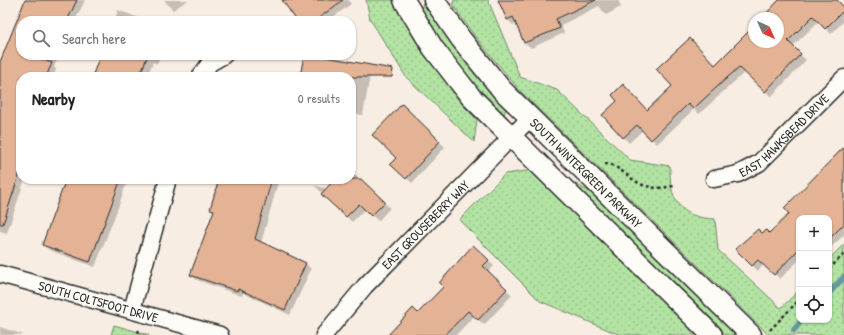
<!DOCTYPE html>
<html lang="en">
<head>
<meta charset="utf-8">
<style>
  body { margin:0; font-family:"Patrick Hand",sans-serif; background:#f2f2f2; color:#222 }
  .controls { position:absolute; right:12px; bottom:12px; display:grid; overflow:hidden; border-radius:8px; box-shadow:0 1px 3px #0004 }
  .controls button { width:36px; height:36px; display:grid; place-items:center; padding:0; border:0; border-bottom:1px solid #e0e0e0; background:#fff; color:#222; font:20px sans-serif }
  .compass { position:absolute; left:748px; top:12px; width:36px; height:36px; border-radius:50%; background:#fff; box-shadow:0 1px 3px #0004; rotate:135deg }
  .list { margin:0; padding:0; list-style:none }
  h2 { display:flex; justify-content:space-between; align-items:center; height:52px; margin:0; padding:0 16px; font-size:17px }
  h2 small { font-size:13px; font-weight:400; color:#767676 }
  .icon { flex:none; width:22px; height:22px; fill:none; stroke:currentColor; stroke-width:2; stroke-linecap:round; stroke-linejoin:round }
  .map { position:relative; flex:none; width:844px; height:335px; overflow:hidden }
  .search { position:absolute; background:#fff; box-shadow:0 1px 3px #0004; left:16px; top:16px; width:340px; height:44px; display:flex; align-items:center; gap:10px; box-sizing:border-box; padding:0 14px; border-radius:16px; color:#767676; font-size:15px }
  .panel { position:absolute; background:#fff; box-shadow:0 1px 3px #0004; left:16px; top:72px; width:340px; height:112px; border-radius:16px }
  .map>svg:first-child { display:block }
</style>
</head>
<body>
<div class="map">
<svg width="844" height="335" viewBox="0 0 844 335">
  <defs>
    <pattern id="grass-dots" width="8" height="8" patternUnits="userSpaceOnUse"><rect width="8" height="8" fill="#b2e3a3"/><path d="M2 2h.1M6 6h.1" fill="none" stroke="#99c38c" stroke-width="1.8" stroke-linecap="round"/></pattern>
  </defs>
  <rect width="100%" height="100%" fill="#f8ede3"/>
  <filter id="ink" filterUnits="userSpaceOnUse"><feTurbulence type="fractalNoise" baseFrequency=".025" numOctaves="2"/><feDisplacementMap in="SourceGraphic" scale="8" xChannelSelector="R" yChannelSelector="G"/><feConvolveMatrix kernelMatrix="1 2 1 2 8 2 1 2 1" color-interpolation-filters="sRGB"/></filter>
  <g filter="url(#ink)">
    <path fill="url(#grass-dots)" stroke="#6e8767" d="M 366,0 L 395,0 L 451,83 L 453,94 L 477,120 L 474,142 L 406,77 L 370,19 Z
      M 454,0 L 488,0 L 520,77 L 557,90 L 630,160 L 670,166 C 669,199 679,218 715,219 L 718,250 L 781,308 L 799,290 L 799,320 L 829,320 L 829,259 L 844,244 L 844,335 L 769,335 L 520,91 L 473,34 L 453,5 Z
      M 426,1 L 506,108 L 503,118 L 444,52 L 421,9 L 423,3 Z
      M 533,170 L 701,335 L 620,335 L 540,301 L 459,220 L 505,174 Z
      M 567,179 L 595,195 L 742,335 L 722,335 L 591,207 Z
      M 114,325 L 149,335 L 111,335 Z"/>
    <path fill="#0003" d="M 26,0 L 85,0 L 75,21 L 21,21 L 21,55 L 59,55 L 54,67 L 56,69 L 54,77 L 21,77 L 21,179 L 25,179 L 7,233 L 0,231 L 0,65 Z
      M 164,0 L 188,0 L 173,10 Z
      M 283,0 L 348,0 L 351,4 L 328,21 L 298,21 Z
      M 499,0 L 618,0 L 621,7 L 606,15 L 599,6 L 561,25 L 564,33 L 531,48 L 525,43 L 517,23 L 513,25 L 507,19 Z
      M 779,0 L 836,0 L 844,8 L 844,21 L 831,34 L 819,21 L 792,47 L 806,60 L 771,97 L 746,71 L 699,114 L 694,109 L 657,144 L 643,130 L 629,143 L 603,115 L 647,111 L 715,67 L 754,26 L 754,42 L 778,42 L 778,18 L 762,18 Z
      M 118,10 L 147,21 L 114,21 Z
      M 101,55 L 161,55 L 157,64 L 153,62 L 147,77 L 93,77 Z
      M 305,55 L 330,55 L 332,59 L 371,70 L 363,115 L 351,113 L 351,77 L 301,77 Z
      M 402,106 L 445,147 L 412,183 L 392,164 L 397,158 Z
      M 844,148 L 844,235 L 829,249 L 829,218 L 799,218 L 799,260 L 780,279 L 764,264 L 758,271 L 736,249 L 762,235 L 769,235 L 790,214 Z
      M 351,171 L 390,208 L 378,221 L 365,209 L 352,222 L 314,185 L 327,189 L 336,179 L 351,179 Z
      M 67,179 L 128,179 L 119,205 L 95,267 L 49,250 L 43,244 Z
      M 220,179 L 271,179 L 252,244 L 254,244 L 273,179 L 279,179 L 261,243 L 306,264 L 311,269 L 290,315 L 243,293 L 242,296 L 197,280 L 191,275 L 214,211 L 212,209 Z
      M 474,247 L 494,266 L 488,272 L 512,295 L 484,325 L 474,316 L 456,335 L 391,335 L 418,314 L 444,287 Z
      M 0,327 L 24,335 L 0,335 Z"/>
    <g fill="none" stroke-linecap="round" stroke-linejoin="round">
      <path stroke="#67989e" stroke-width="6" d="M 829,293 L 844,277
        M 794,330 L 802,320"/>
    </g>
    <path fill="#e4b395" stroke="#2b2b2b" d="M 25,0 L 77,0 L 67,21 L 21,21 L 21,55 L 30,55 L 52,63 L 46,77 L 21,77 L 21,169 L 3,224 L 0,224 L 0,62 Z
      M 282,0 L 343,0 L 315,21 L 297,21 Z
      M 498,0 L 596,0 L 556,19 L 560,28 L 524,43 L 513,17 L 507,20 Z
      M 779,0 L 837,0 L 844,7 L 844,10 L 825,29 L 813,16 L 788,41 L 801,54 L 765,92 L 739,67 L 693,109 L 688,104 L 651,140 L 637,125 L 623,138 L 602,115 L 617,101 L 612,95 L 623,84 L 647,110 L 672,86 L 656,69 L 690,38 L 715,65 L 754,26 L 754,42 L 778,42 L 778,18 L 762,18 Z
      M 100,55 L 148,55 L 139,77 L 92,77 Z
      M 304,55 L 326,55 L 326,57 L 393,69 L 392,77 L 300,77 Z
      M 402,104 L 440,141 L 406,179 L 390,164 L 396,158 L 372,135 Z
      M 844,147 L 844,224 L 829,239 L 829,218 L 799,218 L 799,249 L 774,275 L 758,260 L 752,266 L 735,249 L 758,229 L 762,233 L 766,230 L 769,233 L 789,214 L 784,208 Z
      M 66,179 L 121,179 L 90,262 L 42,245 Z
      M 219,179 L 272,179 L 255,239 L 306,263 L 285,310 L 238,289 L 237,291 L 190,275 L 214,210 L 210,209 Z
      M 335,179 L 361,179 L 385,202 L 371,216 L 359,204 L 346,217 L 321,194 Z
      M 473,245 L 489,260 L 483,266 L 507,289 L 478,320 L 468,311 L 445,335 L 388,335 L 413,308 L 418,313 L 443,287 L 439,283 Z"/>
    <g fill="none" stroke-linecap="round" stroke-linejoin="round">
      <g stroke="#2b2b2b" stroke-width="19">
        <g id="minor">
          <path d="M 200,77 L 210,63 L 224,55"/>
          <path id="s1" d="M 714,179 L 738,174 L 759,163 L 844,78"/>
          <path id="s2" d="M 0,274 L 220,335"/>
          <path d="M 132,310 L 168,179"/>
          <path id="s3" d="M 324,335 L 365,286 L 530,118"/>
        </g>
      </g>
      <g stroke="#2b2b2b" stroke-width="23">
        <g id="tertiary">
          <path d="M 404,0 L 433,48 L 471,97 L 712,335"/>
          <path id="s4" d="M 434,0 L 461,39 L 502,90 L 751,335"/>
        </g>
      </g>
      <path stroke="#2b2b2b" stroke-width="2.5" stroke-dasharray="3 3" stroke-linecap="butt" d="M 605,164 C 617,163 631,181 643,185 C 654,189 663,188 674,186
        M 829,269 L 844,254
        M 138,330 L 140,335
        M 770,330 L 799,300"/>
      <use href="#minor" stroke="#fdfcf7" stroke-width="16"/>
      <use href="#tertiary" stroke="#fdfcf7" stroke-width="20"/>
    </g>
  </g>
  <g text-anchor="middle" stroke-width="3" stroke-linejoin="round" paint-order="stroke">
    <g font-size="13" fill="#2b2b2b" stroke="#fdfcf7">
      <text dy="5" stroke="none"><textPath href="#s1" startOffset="85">EAST HAWKSBEAD DRIVE</textPath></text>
      <text dy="5" stroke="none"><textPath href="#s4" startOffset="231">SOUTH WINTERGREEN PARKWAY</textPath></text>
      <text dy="5" stroke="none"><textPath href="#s3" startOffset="150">EAST GROUSEBERRY WAY</textPath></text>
      <text dy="5" stroke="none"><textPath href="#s2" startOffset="102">SOUTH COLTSFOOT DRIVE</textPath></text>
    </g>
  </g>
</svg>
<div class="controls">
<button>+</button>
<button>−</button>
<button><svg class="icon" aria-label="locate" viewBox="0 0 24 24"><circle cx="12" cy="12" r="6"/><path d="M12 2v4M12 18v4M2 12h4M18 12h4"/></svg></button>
</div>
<svg class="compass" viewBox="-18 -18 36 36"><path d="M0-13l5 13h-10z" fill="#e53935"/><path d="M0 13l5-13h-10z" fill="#767676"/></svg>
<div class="search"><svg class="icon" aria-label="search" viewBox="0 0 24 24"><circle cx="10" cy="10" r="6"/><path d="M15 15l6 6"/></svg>Search here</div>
<section class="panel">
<h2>Nearby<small>0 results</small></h2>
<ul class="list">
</ul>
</section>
</div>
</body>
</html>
